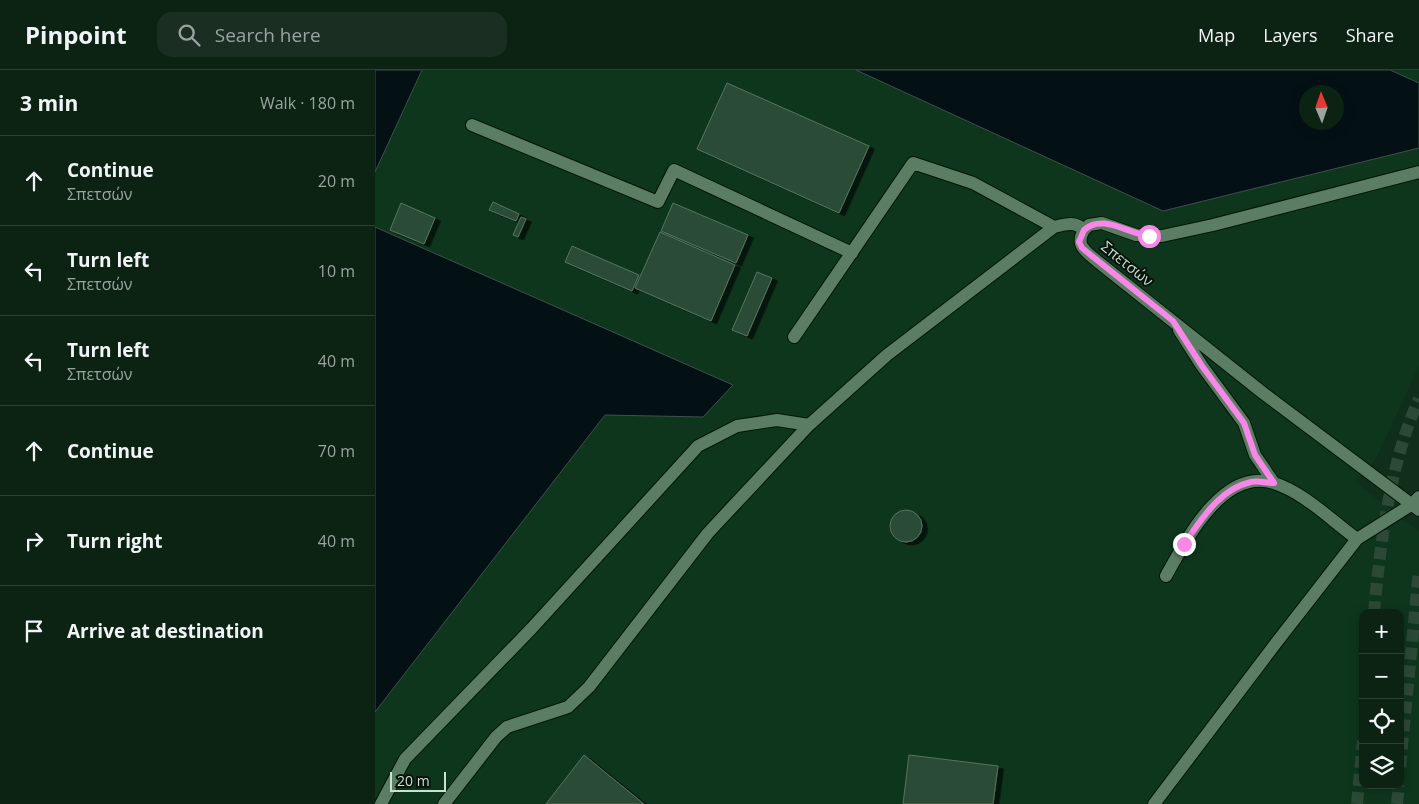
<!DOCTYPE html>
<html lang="en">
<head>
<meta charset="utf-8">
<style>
  body { margin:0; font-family:"Open Sans",sans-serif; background:#1a2f22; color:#f1f3f6 }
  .controls { position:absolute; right:15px; bottom:15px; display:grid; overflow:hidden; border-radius:10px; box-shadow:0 2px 12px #0003 }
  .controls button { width:45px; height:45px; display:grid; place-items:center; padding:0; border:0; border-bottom:1px solid #2c4034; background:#0c2314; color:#f1f3f6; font:25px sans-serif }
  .compass { position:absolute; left:924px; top:15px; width:45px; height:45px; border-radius:50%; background:#0c2314; box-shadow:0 2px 12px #0003; rotate:358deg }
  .scale { position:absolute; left:15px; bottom:12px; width:56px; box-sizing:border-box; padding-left:5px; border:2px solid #cddfd1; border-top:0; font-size:14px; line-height:18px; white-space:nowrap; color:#cddfd1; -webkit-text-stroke:4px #07140b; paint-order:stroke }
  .stop { position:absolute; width:15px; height:15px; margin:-11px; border:4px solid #f987e8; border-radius:50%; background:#fff }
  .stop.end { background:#f987e8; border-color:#fff; box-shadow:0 1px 5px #0008 }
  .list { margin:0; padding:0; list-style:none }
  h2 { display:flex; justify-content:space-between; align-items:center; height:65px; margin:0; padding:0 20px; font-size:21px }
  h2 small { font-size:16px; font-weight:400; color:#9aa4a0 }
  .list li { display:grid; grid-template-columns:32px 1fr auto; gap:15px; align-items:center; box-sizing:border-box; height:90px; padding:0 20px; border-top:1px solid #2c4034 }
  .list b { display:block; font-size:19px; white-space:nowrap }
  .list p { margin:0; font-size:16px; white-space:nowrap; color:#9aa4a0 }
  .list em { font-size:16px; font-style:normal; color:#9aa4a0 }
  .icon { flex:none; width:28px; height:28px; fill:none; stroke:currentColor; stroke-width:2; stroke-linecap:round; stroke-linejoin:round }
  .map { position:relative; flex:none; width:1044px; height:734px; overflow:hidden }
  header { display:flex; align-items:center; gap:30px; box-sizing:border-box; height:70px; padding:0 25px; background:#0c2314; border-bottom:1px solid #2c4034 }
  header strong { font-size:24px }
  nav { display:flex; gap:28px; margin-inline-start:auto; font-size:18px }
  .search { width:350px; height:45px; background:#1a2f22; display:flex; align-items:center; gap:12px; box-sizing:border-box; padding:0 18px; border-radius:15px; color:#9aa4a0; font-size:19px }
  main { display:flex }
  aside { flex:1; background:#0c2314 }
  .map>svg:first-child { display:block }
</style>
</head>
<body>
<header>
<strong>Pinpoint</strong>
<div class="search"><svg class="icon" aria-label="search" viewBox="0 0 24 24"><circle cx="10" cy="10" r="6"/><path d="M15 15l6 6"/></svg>Search here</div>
<nav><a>Map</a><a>Layers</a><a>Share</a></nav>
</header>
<main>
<aside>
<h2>3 min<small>Walk · 180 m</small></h2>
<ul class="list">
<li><svg class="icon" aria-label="ahead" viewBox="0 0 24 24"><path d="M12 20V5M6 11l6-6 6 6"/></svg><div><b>Continue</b><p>Σπετσών</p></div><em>20 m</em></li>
<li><svg class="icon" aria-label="left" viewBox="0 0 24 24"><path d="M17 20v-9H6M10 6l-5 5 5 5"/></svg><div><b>Turn left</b><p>Σπετσών</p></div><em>10 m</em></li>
<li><svg class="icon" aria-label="left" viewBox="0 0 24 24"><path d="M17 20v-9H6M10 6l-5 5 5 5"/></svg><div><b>Turn left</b><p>Σπετσών</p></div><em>40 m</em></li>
<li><svg class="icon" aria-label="ahead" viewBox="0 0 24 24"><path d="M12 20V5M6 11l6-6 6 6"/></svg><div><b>Continue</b></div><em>70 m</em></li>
<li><svg class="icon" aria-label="right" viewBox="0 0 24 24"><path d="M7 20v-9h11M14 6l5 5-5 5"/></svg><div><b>Turn right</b></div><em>40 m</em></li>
<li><svg class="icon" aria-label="arrive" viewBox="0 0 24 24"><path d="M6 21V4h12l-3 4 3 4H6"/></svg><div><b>Arrive at destination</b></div></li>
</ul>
</aside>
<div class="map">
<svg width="1044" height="734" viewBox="0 0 1044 734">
  <defs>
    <filter id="shadow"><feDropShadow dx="5.5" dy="3" stdDeviation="0" flood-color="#0009"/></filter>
  </defs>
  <rect width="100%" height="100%" fill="#102f1b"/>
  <path fill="#0e361d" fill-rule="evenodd" d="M 47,0 L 481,0 L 788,141 L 1044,78 L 1044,296 L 1000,391 L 980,412 L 1044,461 L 1044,734 L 0,734 L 0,642 L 230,345 L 328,347 L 357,316 L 0,157 L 0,102 ZM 988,543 L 1025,543 L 1025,715 L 988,715 Z
    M 1015,0 L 1044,0 L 1044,13 Z"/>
  <path fill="#041114" stroke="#404f4d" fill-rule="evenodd" d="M 0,0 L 47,0 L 0,102 Z
    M 481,0 L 1015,0 L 1044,13 L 1044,78 L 788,141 ZM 962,22 L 962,52 L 932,52 L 932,22 Z
    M 0,157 L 358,315 L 328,347 L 230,345 L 0,642 Z"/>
  <path fill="#2b4b35" stroke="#54755d" filter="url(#shadow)" d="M 352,13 L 494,76 L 464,143 L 322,79 Z
    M 118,132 L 144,144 L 141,151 L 114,140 Z
    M 26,133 L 60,148 L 49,174 L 15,160 Z
    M 298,133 L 373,165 L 361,193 L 286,161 Z
    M 146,147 L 151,149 L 143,167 L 138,165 Z
    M 285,162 L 360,195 L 336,251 L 260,218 Z
    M 197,176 L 264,205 L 257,221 L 190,192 Z
    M 382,202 L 397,208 L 372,266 L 357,260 Z
    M515 456a16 16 0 1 1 32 0a16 16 0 1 1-32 0Z
    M 209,685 L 269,734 L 171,734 Z
    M 534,685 L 623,696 L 618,734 L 528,734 Z"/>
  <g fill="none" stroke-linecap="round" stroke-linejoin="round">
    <path stroke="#2c4936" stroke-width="12" stroke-dasharray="12 6" stroke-linecap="butt" d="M 999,543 C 1005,475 1015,392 1044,329
      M 1025,697 L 1044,500
      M 982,734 L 988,671
      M 1022,734 L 1024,715"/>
    <g stroke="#001705" stroke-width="14">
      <path id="minor" d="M 97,55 L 283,132 L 299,100 L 477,183
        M 1044,102 L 838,155 L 787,166 L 761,165 L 727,153 L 714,155 L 709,160 C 700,175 710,181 722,191 L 888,323 L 1044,440
        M 804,260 L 827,296 L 869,353 L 880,385 L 899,413
        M 419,267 L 538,93 L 598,113 L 679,157
        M 791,506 C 811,470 848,397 899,413 C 930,423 957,451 982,469
        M 6,734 L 30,689 L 157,558 L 323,376 L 362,356 L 402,350 L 434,355
        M 69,734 L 121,667 L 132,657 L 193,637 L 214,617 L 333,463 L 434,355 L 512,285 L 679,157 C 691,154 700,151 709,160
        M 779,734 L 901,573 L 982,469 L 1036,435 L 1044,427"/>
    </g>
    <use href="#minor" stroke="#5b7d64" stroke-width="12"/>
  </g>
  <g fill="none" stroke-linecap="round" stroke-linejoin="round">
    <path stroke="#f987e8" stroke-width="6" d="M 774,166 C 753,164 728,143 709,160 L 704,172 L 707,178 L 798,251 L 827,296 L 869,353 L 880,385 L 899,413 C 892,413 882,410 876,412 C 844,419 827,449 809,474"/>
  </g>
  <g text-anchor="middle" stroke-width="4" stroke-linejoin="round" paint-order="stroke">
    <g font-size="15" fill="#cddfd1" stroke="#07140b">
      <text transform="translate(752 194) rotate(39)" y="5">Σπετσών</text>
    </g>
  </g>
</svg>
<div class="controls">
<button>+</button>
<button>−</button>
<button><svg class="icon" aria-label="locate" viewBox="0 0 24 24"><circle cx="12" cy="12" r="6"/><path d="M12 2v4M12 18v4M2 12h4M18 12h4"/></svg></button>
<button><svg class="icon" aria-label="layers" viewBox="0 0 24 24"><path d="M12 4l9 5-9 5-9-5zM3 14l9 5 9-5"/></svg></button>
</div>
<svg class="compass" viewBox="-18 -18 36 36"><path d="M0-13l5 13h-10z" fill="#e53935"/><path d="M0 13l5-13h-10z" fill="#9aa4a0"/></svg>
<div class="scale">20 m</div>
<div class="stop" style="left:774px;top:166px"></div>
<div class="stop end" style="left:809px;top:474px"></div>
</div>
</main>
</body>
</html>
